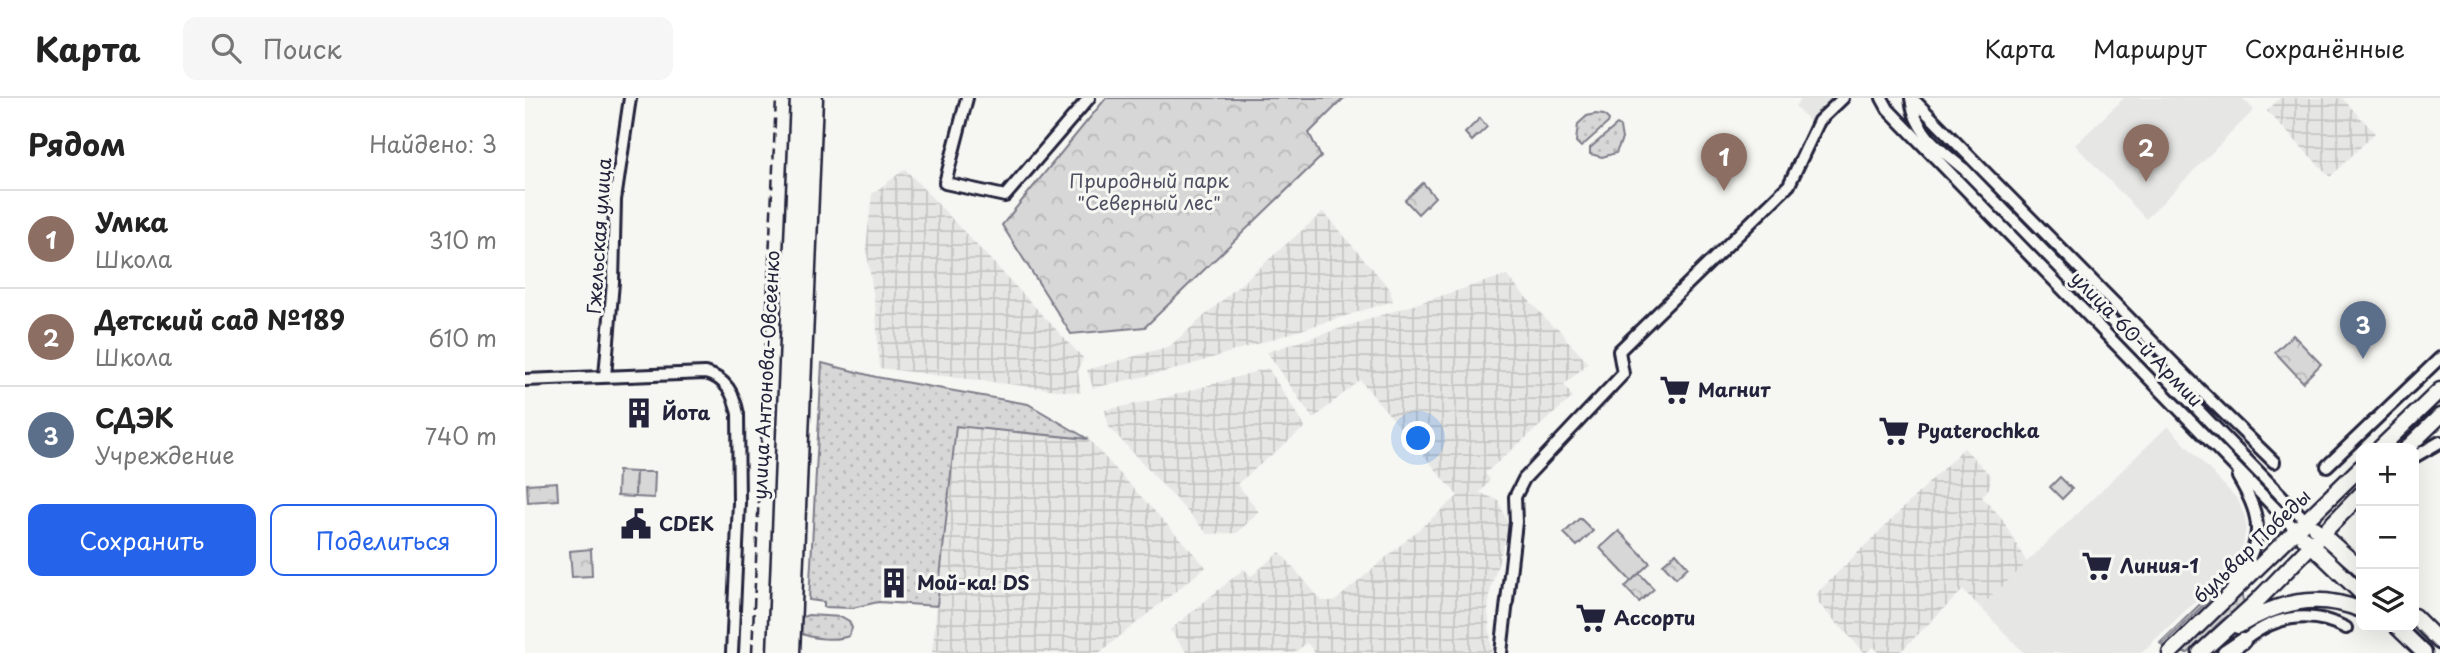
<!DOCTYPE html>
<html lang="ru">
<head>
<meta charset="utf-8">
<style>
  body { margin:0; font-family:"Playpen Sans",sans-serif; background:#f6f6f6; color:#222 }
  .controls { position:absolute; right:21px; bottom:21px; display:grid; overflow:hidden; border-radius:14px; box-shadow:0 7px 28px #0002 }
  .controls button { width:63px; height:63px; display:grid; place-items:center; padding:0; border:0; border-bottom:2px solid #e0e0e0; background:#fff; color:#222; font:35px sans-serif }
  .you { position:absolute; left:894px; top:341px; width:24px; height:24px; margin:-18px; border:5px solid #fff; border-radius:50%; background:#1a73e8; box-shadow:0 0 0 10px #1a73e833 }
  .badge { display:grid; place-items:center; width:46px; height:46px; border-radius:50%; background:#2563eb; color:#fff; font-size:23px; font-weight:700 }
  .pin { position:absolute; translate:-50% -58px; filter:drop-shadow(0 2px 4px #0008) }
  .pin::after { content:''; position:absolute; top:37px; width:24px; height:21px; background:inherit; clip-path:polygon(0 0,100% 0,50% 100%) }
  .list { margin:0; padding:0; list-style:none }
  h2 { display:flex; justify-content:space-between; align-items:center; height:91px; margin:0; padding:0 28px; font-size:30px }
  h2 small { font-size:23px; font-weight:400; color:#767676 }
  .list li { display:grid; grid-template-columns:46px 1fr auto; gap:21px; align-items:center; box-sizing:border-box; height:98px; padding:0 28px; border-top:2px solid #e0e0e0 }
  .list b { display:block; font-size:26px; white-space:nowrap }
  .list p { margin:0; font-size:23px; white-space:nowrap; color:#767676 }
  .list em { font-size:23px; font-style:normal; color:#767676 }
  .actions { display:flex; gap:14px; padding:21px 28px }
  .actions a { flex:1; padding:16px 0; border:2px solid #2563eb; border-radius:14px; text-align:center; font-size:24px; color:#2563eb }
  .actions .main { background:#2563eb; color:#fff }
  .icon { flex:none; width:38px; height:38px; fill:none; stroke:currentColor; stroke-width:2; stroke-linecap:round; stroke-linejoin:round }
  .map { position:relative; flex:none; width:1915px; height:555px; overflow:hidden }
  header { display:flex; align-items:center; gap:42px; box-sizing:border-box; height:98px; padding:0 35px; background:#fff; border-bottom:2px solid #e0e0e0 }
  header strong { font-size:33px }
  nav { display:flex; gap:38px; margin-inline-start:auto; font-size:24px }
  .search { width:490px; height:63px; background:#f6f6f6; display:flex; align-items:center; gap:18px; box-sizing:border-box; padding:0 24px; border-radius:14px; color:#767676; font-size:26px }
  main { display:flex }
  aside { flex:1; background:#fff }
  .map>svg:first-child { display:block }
</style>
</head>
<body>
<header>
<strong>Карта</strong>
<div class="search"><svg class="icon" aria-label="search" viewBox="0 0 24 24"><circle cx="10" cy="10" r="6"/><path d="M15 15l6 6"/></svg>Поиск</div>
<nav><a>Карта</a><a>Маршрут</a><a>Сохранённые</a></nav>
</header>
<main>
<aside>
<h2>Рядом<small>Найдено: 3</small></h2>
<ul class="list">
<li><span class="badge" style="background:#8d6e63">1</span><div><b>Умка</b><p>Школа</p></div><em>310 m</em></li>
<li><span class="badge" style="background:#8d6e63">2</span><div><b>Детский сад №189</b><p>Школа</p></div><em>610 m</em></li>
<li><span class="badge" style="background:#5c6f8a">3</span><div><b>СДЭК</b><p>Учреждение</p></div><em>740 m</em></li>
</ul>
<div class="actions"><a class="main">Сохранить</a><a>Поделиться</a></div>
</aside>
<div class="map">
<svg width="1915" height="555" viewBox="0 0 1915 555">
  <defs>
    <pattern id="industrial-grid" width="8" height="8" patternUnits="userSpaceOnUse" patternTransform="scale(1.75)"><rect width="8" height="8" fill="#e6e6e4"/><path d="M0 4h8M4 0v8" fill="none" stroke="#c5c5c4"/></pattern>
    <pattern id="grass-dots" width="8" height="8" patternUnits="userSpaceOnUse" patternTransform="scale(1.75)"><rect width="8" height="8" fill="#d7d7d7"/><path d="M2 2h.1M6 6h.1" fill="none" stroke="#b8b8b9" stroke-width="1.8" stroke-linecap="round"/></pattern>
    <pattern id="park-crowns" width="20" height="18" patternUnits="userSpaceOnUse" patternTransform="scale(1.75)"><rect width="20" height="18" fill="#d7d7d7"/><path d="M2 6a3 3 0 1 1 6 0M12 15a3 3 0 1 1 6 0" fill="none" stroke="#b8b8b9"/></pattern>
  </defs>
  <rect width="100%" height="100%" fill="#f6f6f2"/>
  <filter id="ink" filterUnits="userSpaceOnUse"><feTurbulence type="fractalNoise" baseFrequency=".0143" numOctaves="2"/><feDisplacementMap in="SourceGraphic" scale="14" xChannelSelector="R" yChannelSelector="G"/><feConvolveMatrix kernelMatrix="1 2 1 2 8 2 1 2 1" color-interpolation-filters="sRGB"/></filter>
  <g filter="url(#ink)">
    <path fill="#e6e6e4" d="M 1278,0 L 1311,0 L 1286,25 L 1270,8 Z
      M 1599,0 L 1717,0 L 1729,12 L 1621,121 L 1550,47 Z
      M 1643,328 L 1713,402 L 1720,419 L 1721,428 L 1718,447 L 1713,458 L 1707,468 L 1616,555 L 1499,555 L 1455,509 Z"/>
    <path fill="url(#industrial-grid)" d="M 1755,0 L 1817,0 L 1850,35 L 1805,79 L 1742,13 Z
      M 380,71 L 558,260 L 553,274 L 556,295 L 354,270 L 351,214 L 341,149 L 347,96 Z
      M 798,114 L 865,191 L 868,203 L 652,271 L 568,290 L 562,272 L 645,248 Z
      M 981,177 L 1029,230 L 1031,228 L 1041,239 L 1041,241 L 1063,265 L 1039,287 L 1048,299 L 960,375 L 965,382 L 955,395 L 973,402 L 984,428 L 966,490 L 963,513 L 967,555 L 790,555 L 782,545 L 769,555 L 662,555 L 645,532 L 719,471 L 726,478 L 755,454 L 797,503 L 810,503 L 933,398 L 835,282 L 788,321 L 742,254 Z
      M 743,270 L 780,329 L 712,386 L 734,414 L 712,435 L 683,436 L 584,329 L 580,312 L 639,300 Z
      M 431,327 L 563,341 L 681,469 L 574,555 L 407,555 Z
      M 1439,350 L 1466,378 L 1464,390 L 1457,399 L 1476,419 L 1502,465 L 1455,509 L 1438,492 L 1374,555 L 1355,555 L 1349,549 L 1340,555 L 1294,506 L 1292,495 Z"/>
    <path fill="url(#grass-dots)" stroke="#7c7c89" stroke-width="2" d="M 1070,16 L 1079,17 L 1084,22 L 1083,25 L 1056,49 L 1051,44 L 1053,26 L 1062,18 Z
      M 1092,27 L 1095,29 L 1097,41 L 1091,55 L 1077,59 L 1065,56 L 1065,50 Z
      M 297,265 L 351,279 L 503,306 L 563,341 L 431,328 L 412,508 L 353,504 L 327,510 L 299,509 L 299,504 L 284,502 Z
      M 1915,300 L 1915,312 L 1876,350 L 1864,350 Z
      M 1699,483 L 1692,494 L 1637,547 L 1635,545 Z
      M 1716,495 L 1719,506 L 1695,524 L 1663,555 L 1655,555 Z
      M 283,517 L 317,519 L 324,523 L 327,530 L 324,538 C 310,543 288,541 275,535 L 275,520 Z"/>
    <path fill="url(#park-crowns)" stroke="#7c7c89" stroke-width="2" d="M 581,0 L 819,0 L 784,35 L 796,59 L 620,229 L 546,236 L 477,127 Z
      M 955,20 L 962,29 L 947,43 L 940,35 Z
      M 898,85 L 910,99 L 893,116 L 880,102 Z
      M 1768,237 L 1796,266 L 1778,284 L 1750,254 Z
      M 93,373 L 111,374 L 110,399 L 92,398 Z
      M 1535,379 L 1547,391 L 1537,401 L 1525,389 Z
      M 32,384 L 33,402 L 3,404 L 2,386 Z
      M 1055,420 L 1068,433 L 1052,448 L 1039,435 Z
      M 66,451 L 67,478 L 47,479 L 45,453 Z
      M 1151,455 L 1163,469 L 1151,480 L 1138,466 Z
      M 1114,475 L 1129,491 L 1114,504 L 1100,489 Z"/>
    <path fill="#d7d7d7" stroke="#7c7c89" stroke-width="2" d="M 111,374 L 130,374 L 129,400 L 110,399 Z
      M 1094,433 L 1125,465 L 1106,483 L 1075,450 Z"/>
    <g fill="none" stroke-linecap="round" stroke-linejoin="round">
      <g stroke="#22223b" stroke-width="16">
        <path id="minor" d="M 442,0 L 420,85 L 480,98 L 564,0
          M 1357,0 L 1363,11 L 1771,432
          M 1386,0 C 1389,33 1414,51 1439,71 L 1781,423
          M 1391,4 L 1670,287 L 1749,364
          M 80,278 L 88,184 L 90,102 L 105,0
          M 0,282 L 180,275 C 201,280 209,296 213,316 L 214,405 L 207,555
          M 1889,359 L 1915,344
          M 1802,368 L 1915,260
          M 1708,488 C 1737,443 1741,426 1713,379
          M 1715,546 C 1746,519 1783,510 1821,530
          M 976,555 L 991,424 L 990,399 L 999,381 L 1098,276 L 1094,253 L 1264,87 L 1294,23 L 1318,0"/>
      </g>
      <g stroke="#22223b" stroke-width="19">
        <path id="major" d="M 1855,350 L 1915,292
          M 1882,350 L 1915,318
          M 1790,430 L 1836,471
          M 1779,440 L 1836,495
          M 1889,518 L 1915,544
          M 1713,528 C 1753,504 1792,494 1836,512
          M 1872,529 L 1899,555
          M 1645,555 L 1836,369
          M 1675,555 L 1731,504 L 1836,396
          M 1700,555 L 1718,543"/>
      </g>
      <g stroke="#22223b" stroke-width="21">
        <path id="highway" d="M 251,555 L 274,0
          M 266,555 L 289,0"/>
      </g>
      <use href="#minor" stroke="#f6f6f2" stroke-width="10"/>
      <use href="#major" stroke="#f6f6f2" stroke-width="14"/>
      <use href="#highway" stroke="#f6f6f2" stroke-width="16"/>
      <path stroke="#22223b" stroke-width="2.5" stroke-dasharray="10 5" stroke-linecap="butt" d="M 227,555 L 251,0"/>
    </g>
  </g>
  <defs>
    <g id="supermarket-bare" transform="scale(2.415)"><path d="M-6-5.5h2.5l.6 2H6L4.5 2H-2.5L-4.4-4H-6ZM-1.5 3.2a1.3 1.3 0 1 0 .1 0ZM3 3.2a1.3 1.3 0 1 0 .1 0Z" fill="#22223b" stroke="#f6f6f2" stroke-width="2.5" paint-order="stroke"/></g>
    <g id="building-bare" transform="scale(2.415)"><path d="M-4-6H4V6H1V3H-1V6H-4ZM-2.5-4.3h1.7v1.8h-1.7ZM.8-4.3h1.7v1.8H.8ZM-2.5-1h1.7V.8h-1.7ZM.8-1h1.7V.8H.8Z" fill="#22223b" stroke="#f6f6f2" stroke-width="2.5" paint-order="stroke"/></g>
    <g id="civic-bare" transform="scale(2.415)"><path d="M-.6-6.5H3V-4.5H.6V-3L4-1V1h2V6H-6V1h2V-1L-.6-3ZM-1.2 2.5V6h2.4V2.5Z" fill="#22223b" stroke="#f6f6f2" stroke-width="2.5" paint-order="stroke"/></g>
  </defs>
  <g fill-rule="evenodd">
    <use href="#supermarket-bare" x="1150" y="292"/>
    <use href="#building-bare" x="114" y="315"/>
    <use href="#supermarket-bare" x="1369" y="333"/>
    <use href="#civic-bare" x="111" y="426"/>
    <use href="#supermarket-bare" x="1572" y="468"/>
    <use href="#building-bare" x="369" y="485"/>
    <use href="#supermarket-bare" x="1066" y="520"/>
  </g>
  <g text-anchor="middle" stroke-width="6" stroke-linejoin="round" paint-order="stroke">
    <g font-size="19" fill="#4f4f62" stroke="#f6f6f2">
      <text x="624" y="90">Природный парк<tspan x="624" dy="22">"Северный лес"</tspan></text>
    </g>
    <g font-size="19" fill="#22223b" stroke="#f6f6f2">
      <text transform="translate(74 138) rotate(-86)" y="7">Гжельская улица</text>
      <text transform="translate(1612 241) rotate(46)" y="7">улица 60-й Армии</text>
      <text transform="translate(241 277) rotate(-87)" y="7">улица Антонова-Овсеенко</text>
      <text transform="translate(1727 448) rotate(-44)" y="7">бульвар Победы</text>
    </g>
    <g font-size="19" font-weight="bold" fill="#22223b" stroke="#f6f6f2" text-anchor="start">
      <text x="1173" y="299">Магнит</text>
      <text x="137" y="322">Йота</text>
      <text x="1392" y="340">Pyaterochka</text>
      <text x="134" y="433">CDEK</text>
      <text x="1595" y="475">Линия-1</text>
      <text x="392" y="492">Мой-ка! DS</text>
      <text x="1089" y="527">Ассорти</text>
    </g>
  </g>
</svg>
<div class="controls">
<button>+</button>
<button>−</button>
<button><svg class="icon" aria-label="layers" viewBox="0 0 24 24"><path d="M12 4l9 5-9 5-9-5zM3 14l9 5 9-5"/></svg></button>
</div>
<div class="you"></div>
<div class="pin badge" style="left:1199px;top:93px;background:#8d6e63">1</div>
<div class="pin badge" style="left:1621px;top:84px;background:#8d6e63">2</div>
<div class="pin badge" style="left:1838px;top:261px;background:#5c6f8a">3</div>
</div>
</main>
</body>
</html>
